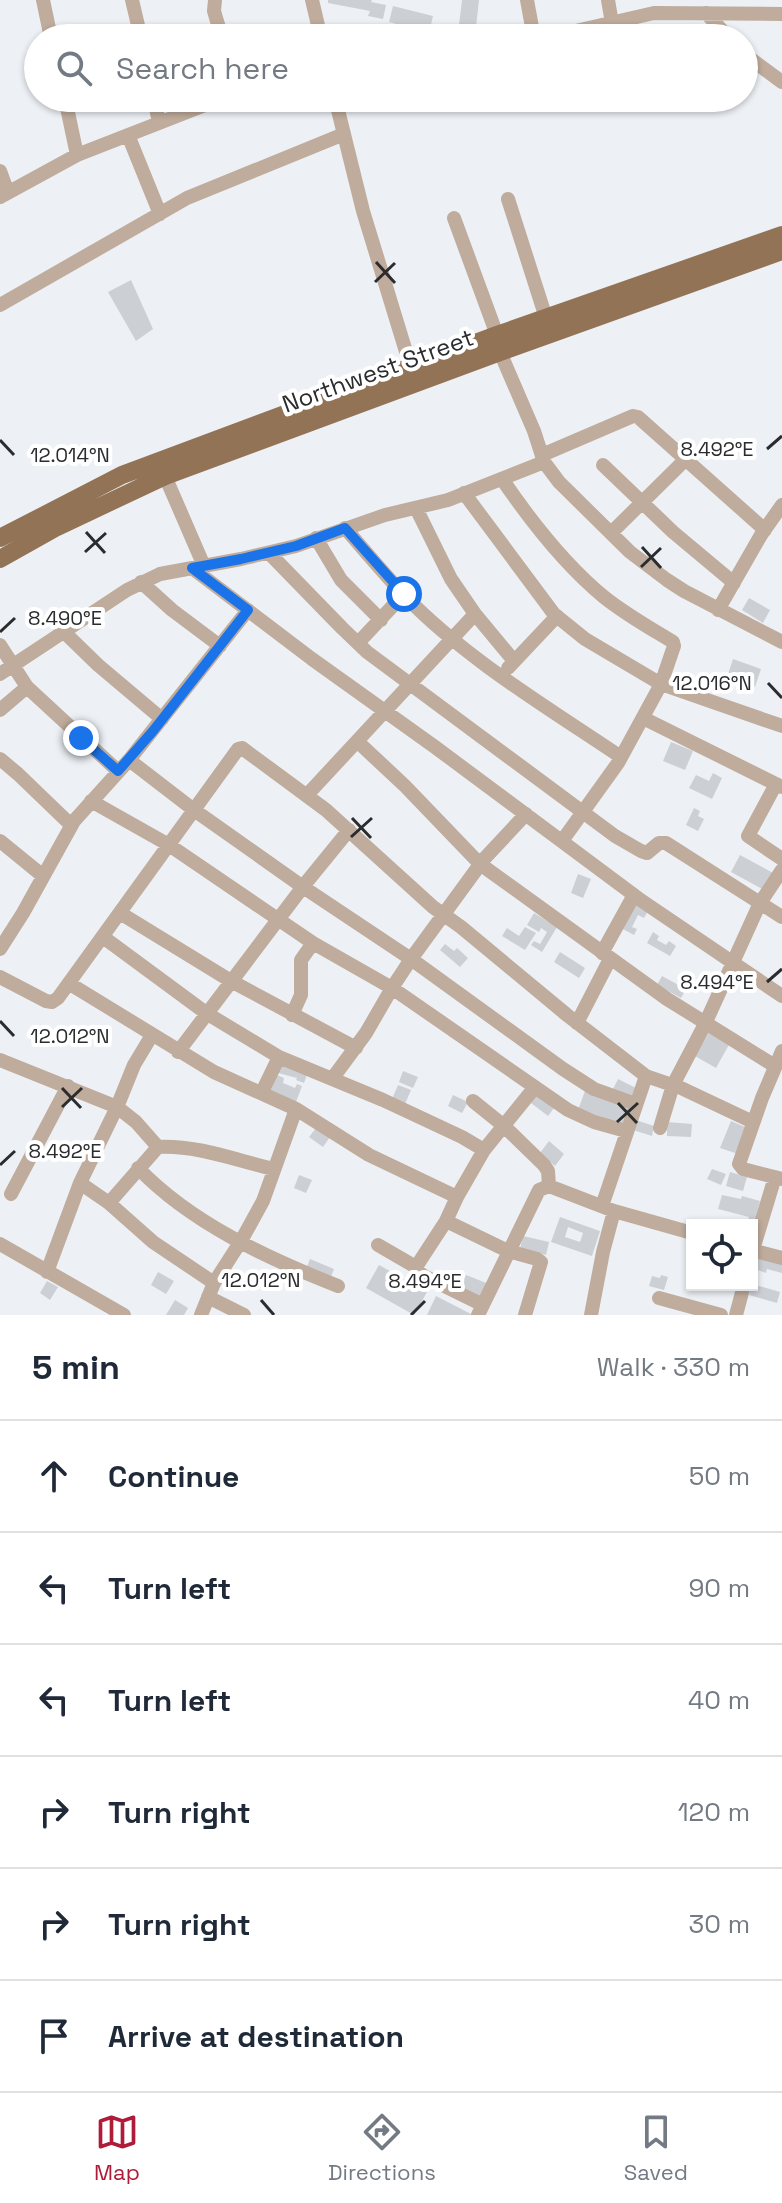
<!DOCTYPE html>
<html lang="en">
<head>
<meta charset="utf-8">
<style>
  body { margin:0; font-family:"Space Grotesk",sans-serif; background:#f2f2f3; color:#1f2937 }
  .controls { position:absolute; right:24px; bottom:24px; display:grid; overflow:hidden; border-radius:0px; box-shadow:0 2px 6px #0004 }
  .controls button { width:72px; height:72px; display:grid; place-items:center; padding:0; border:0; border-bottom:2px solid #e0e1e3; background:#fff; color:#1f2937; font:40px sans-serif }
  .stop { position:absolute; width:24px; height:24px; margin:-18px; border:6px solid #1a73e8; border-radius:50%; background:#fff }
  .stop.end { background:#1a73e8; border-color:#fff; box-shadow:0 2px 8px #0008 }
  .list { margin:0; padding:0; list-style:none }
  h2 { display:flex; justify-content:space-between; align-items:center; height:104px; margin:0; padding:0 32px; font-size:34px }
  h2 small { font-size:26px; font-weight:400; color:#747a83 }
  .list li { display:grid; grid-template-columns:52px 1fr auto; gap:24px; align-items:center; box-sizing:border-box; height:112px; padding:0 32px; border-top:2px solid #e0e1e3 }
  .list b { display:block; font-size:30px; white-space:nowrap }
  .list em { font-size:26px; font-style:normal; color:#747a83 }
  .icon { flex:none; width:44px; height:44px; fill:none; stroke:currentColor; stroke-width:2; stroke-linecap:round; stroke-linejoin:round }
  .map { position:relative; flex:none; width:782px; height:1315px; overflow:hidden }
  .search { position:absolute; background:#fff; box-shadow:0 2px 6px #0004; left:24px; right:24px; top:24px; height:88px; display:flex; align-items:center; gap:20px; box-sizing:border-box; padding:0 28px; border-radius:44px; color:#747a83; font-size:30px }
  .sheet { height:776px; background:#fff }
  nav { display:flex; justify-content:space-around; align-items:center; box-sizing:border-box; height:112px; border-top:2px solid #e0e1e3; background:#fff; font-size:22px; color:#747a83 }
  nav a { display:grid; justify-items:center; gap:4px }
  nav .on { color:#af1b39 }
  .map>svg:first-child { display:block }
</style>
</head>
<body>
<div class="map">
<svg width="782" height="1315" viewBox="0 0 782 1315">
  <rect width="100%" height="100%" fill="#edf1f6"/>
  <path fill="#ccd0d5" fill-rule="evenodd" d="M 328,0 L 372,0 L 371,2 L 386,5 L 383,19 L 368,16 L 370,11 L 328,3 Z
    M 462,0 L 479,0 L 476,27 L 459,25 Z
    M 393,6 L 433,16 L 429,33 L 389,22 Z
    M 131,280 L 153,329 L 136,341 L 108,292 Z
    M 749,598 L 770,610 L 763,623 L 742,610 Z
    M 733,659 L 761,669 L 755,687 L 727,677 Z
    M 671,742 L 693,751 L 685,770 L 663,761 Z
    M 713,773 L 722,778 L 712,799 L 689,788 L 696,775 L 709,781 Z
    M 694,808 L 700,811 L 698,816 L 704,819 L 698,831 L 686,825 Z
    M 740,855 L 775,874 L 766,891 L 731,872 Z
    M 578,874 L 591,879 L 583,898 L 571,893 Z
    M 635,901 L 649,909 L 644,918 L 638,915 L 632,927 L 637,929 L 634,935 L 621,928 Z
    M 534,913 L 557,927 L 542,952 L 531,945 L 534,941 L 540,944 L 547,932 L 541,928 L 539,932 L 527,925 Z
    M 525,927 L 536,933 L 525,950 L 502,936 L 507,928 L 519,936 Z
    M 653,932 L 659,936 L 657,940 L 666,945 L 669,941 L 676,946 L 670,956 L 647,943 Z
    M 445,944 L 454,951 L 457,948 L 468,958 L 460,967 L 440,950 Z
    M 560,952 L 585,968 L 579,978 L 554,962 Z
    M 662,976 L 686,989 L 681,998 L 657,985 Z
    M 711,1029 L 731,1041 L 716,1068 L 695,1056 Z
    M 282,1062 L 308,1072 L 304,1083 L 296,1080 L 297,1078 L 278,1073 Z
    M 403,1071 L 418,1077 L 413,1088 L 399,1082 Z
    M 277,1075 L 284,1078 L 283,1083 L 295,1088 L 297,1084 L 302,1086 L 296,1102 L 270,1092 Z
    M 618,1079 L 636,1088 L 630,1100 L 612,1091 Z
    M 398,1085 L 411,1090 L 405,1104 L 392,1099 Z
    M 586,1088 L 633,1107 L 624,1129 L 578,1110 Z
    M 537,1094 L 554,1108 L 548,1116 L 531,1103 Z
    M 453,1095 L 468,1102 L 462,1113 L 448,1106 Z
    M 633,1119 L 654,1126 L 652,1136 L 630,1129 Z
    M 731,1121 L 745,1127 L 738,1154 L 720,1148 Z
    M 667,1122 L 692,1124 L 691,1137 L 667,1136 Z
    M 316,1128 L 330,1137 L 323,1147 L 309,1137 Z
    M 549,1141 L 564,1154 L 555,1166 L 540,1153 Z
    M 712,1169 L 726,1174 L 721,1185 L 707,1179 Z
    M 730,1172 L 747,1177 L 743,1191 L 726,1186 Z
    M 299,1175 L 312,1180 L 306,1193 L 294,1188 Z
    M 722,1195 L 741,1199 L 742,1196 L 760,1201 L 754,1225 L 747,1223 L 749,1217 L 718,1209 Z
    M 560,1217 L 600,1231 L 592,1256 L 551,1242 ZM 568,1227 L 583,1233 L 580,1242 L 565,1237 Z
    M 523,1236 L 549,1242 L 546,1255 L 520,1249 Z
    M 759,1255 L 782,1262 L 782,1273 L 767,1269 L 766,1273 L 755,1269 Z
    M 310,1259 L 334,1269 L 330,1279 L 306,1269 Z
    M 379,1265 L 427,1292 L 414,1315 L 366,1288 Z
    M 158,1272 L 174,1281 L 166,1294 L 151,1285 Z
    M 466,1275 L 489,1284 L 482,1302 L 459,1293 Z
    M 661,1275 L 668,1277 L 664,1290 L 649,1286 L 652,1276 L 660,1278 Z
    M 47,1281 L 58,1287 L 50,1300 L 40,1293 Z
    M 752,1284 L 780,1292 L 777,1303 L 749,1295 Z
    M 436,1296 L 473,1315 L 427,1315 Z
    M 175,1300 L 188,1308 L 184,1315 L 166,1315 Z"/>
  <g fill="none" stroke-linecap="round" stroke-linejoin="round">
    <path stroke="#bfac9c" stroke-width="14" d="M 43,0 L 51,38
      M 132,0 L 141,38
      M 215,0 L 214,11 L 222,38
      M 312,0 L 321,38
      M 527,0 L 534,38
      M 608,0 L 612,23
      M 706,13 L 729,38
      M 545,38 L 654,13 L 782,14
      M 744,54 L 782,82
      M 65,98 L 77,155
      M 154,98 L 159,123
      M 335,98 L 363,211 L 411,368
      M 128,135 L 160,214
      M 0,171 L 8,193
      M 0,197 L 77,155 L 223,98
      M 508,199 L 546,318
      M 454,218 L 497,335
      M 0,305 L 187,198 L 344,134
      M 500,352 L 534,431 L 544,462 L 559,482 L 630,552 L 667,580 L 684,591 L 782,642
      M 542,455 L 633,416 L 638,417 L 765,530
      M 603,465 L 673,532 L 734,583
      M 165,476 L 204,566
      M 502,479 C 530,520 565,565 604,597 C 625,614 650,628 673,642 L 674,646 L 661,684 L 618,763 L 562,841
      M 464,493 L 554,614 L 585,639 L 661,684 L 782,726
      M 416,508 L 451,579 L 475,614 L 514,661
      M 345,528 C 365,551 385,575 406,597 C 466,659 550,709 621,757
      M 611,533 L 686,459
      M 316,538 L 341,580 L 381,620
      M 269,553 L 342,628 L 367,652 L 615,836 L 641,851 L 647,853 L 659,843 L 666,843 L 782,917
      M 192,568 L 312,659 L 435,747 L 642,901 L 782,996
      M 141,582 L 172,610 L 220,646
      M 718,610 L 761,535 L 782,505
      M 64,632 L 98,665 L 162,719
      M 358,643 L 404,594
      M 0,645 L 27,687 L 118,771
      M 508,668 L 557,616
      M 0,674 L 127,590 L 160,574 L 241,559 L 296,546 L 385,515 L 448,500 L 544,462
      M 0,710 L 27,687
      M 643,718 L 782,787
      M 358,742 L 405,786 L 480,864 L 667,999 L 775,1066
      M 0,759 L 18,774 L 71,825
      M 129,760 L 194,810 L 303,887 L 411,959 L 563,1069 L 594,1089 L 636,1104
      M 776,784 L 748,836 L 782,859
      M 307,795 L 475,614
      M 91,801 L 169,845 L 313,943 L 392,988 L 568,1110 L 594,1122 L 626,1131
      M 0,841 L 43,876
      M 120,913 L 231,981 L 356,1048
      M 103,937 L 206,1013 L 279,1057 L 383,1100 L 462,1137 L 484,1150
      M 0,949 L 23,913 L 74,821 L 129,760 L 248,610
      M 602,953 L 634,895
      M 0,977 L 46,1001 L 52,1002 L 58,998 L 238,749 L 242,748 L 326,810 L 433,907 L 461,927 L 567,1015 L 646,1076 L 681,1088 L 753,1122
      M 70,984 L 214,1072 L 296,1109 L 369,1155 L 457,1197
      M 292,1015 L 301,995 L 301,960 L 313,943
      M 577,1023 L 610,959
      M 152,1035 L 134,1065 L 117,1107 L 136,1122 L 158,1147
      M 782,1051 L 762,1098 L 739,1164 L 743,1169 L 782,1179
      M 178,1052 L 305,884 L 349,830
      M 0,1060 L 117,1107 L 80,1183 L 47,1272
      M 332,1079 L 366,1033 L 392,988 L 411,959 L 484,859 L 526,814
      M 262,1092 L 279,1057
      M 473,1101 L 504,1126 L 544,1165 L 548,1171 L 549,1186
      M 660,1128 L 673,1085 L 705,1024 L 760,903 L 782,870
      M 138,1168 C 191,1223 267,1258 338,1286
      M 80,1183 L 109,1203 L 153,1242 L 214,1283
      M 11,1194 L 68,1086
      M 109,1203 L 158,1147 C 198,1145 235,1160 274,1169
      M 602,1206 L 646,1076
      M 446,1221 L 508,1251 L 537,1259 L 541,1262 L 525,1315
      M 0,1244 L 124,1315
      M 378,1245 L 416,1267
      M 752,1250 L 782,1258
      M 752,1253 L 775,1177
      M 208,1297 L 244,1315
      M 659,1298 L 721,1315
      M 483,1305 L 424,1276 L 417,1271 L 416,1267 L 446,1221 L 457,1197 L 484,1150 L 535,1087
      M 201,1315 L 214,1283 L 241,1241 L 263,1201 L 296,1109
      M 478,1315 L 539,1190 L 549,1186 L 614,1211 L 692,1233
      M 591,1315 L 603,1252 L 614,1211
      M 736,1315 L 744,1285"/>
    <path stroke="#937356" stroke-width="18" d="M 0,538 L 122,475 L 497,335 L 782,235
      M 0,559 L 57,527 L 165,476 L 500,352 L 782,251"/>
  </g>
  <g fill="none" stroke-linecap="round" stroke-linejoin="round">
    <path stroke="#1a73e8" stroke-width="10" d="M 81,738 L 118,771 L 153,731 L 248,610 L 192,568 L 241,559 L 296,546 L 345,528 L 404,594"/>
  </g>
  <path fill="none" stroke="#2b2c2e" stroke-width="3" d="M 376,262 L 395,283M 375,282 L 395,263M 0,440 L 14,455M 767,449 L 782,436M 86,532 L 105,553M 642,547 L 661,568M 85,552 L 106,533M 641,567 L 661,548M 0,632 L 15,618M 768,683 L 782,698M 352,818 L 371,838M 351,837 L 372,818M 767,982 L 782,969M 0,1021 L 14,1036M 62,1088 L 81,1108M 618,1103 L 637,1123M 62,1107 L 82,1088M 617,1122 L 638,1103M 0,1165 L 15,1151M 261,1300 L 274,1315M 411,1315 L 425,1301"/>
  <g text-anchor="middle" stroke-width="8" stroke-linejoin="round" paint-order="stroke">
    <g font-size="24" fill="#2b2c2e" stroke="#fff">
      <text transform="translate(378 371) rotate(-20)" y="8">Northwest Street</text>
    </g>
  </g>
  <g font-size="20" text-anchor="middle" fill="#2b2c2e" stroke="#fff" stroke-width="8" stroke-linejoin="round" paint-order="stroke">
    <text x="717" y="456">8.492°E</text>
    <text x="70" y="462">12.014°N</text>
    <text x="65" y="625">8.490°E</text>
    <text x="712" y="690">12.016°N</text>
    <text x="717" y="989">8.494°E</text>
    <text x="70" y="1043">12.012°N</text>
    <text x="65" y="1158">8.492°E</text>
    <text x="261" y="1287">12.012°N</text>
    <text x="425" y="1288">8.494°E</text>
  </g>
</svg>
<div class="controls">
<button><svg class="icon" aria-label="locate" viewBox="0 0 24 24"><circle cx="12" cy="12" r="6"/><path d="M12 2v4M12 18v4M2 12h4M18 12h4"/></svg></button>
</div>
<div class="stop" style="left:404px;top:594px"></div>
<div class="stop end" style="left:81px;top:738px"></div>
<div class="search"><svg class="icon" aria-label="search" viewBox="0 0 24 24"><circle cx="10" cy="10" r="6"/><path d="M15 15l6 6"/></svg>Search here</div>
</div>
<section class="sheet">
<h2>5 min<small>Walk · 330 m</small></h2>
<ul class="list">
<li><svg class="icon" aria-label="ahead" viewBox="0 0 24 24"><path d="M12 20V5M6 11l6-6 6 6"/></svg><div><b>Continue</b></div><em>50 m</em></li>
<li><svg class="icon" aria-label="left" viewBox="0 0 24 24"><path d="M17 20v-9H6M10 6l-5 5 5 5"/></svg><div><b>Turn left</b></div><em>90 m</em></li>
<li><svg class="icon" aria-label="left" viewBox="0 0 24 24"><path d="M17 20v-9H6M10 6l-5 5 5 5"/></svg><div><b>Turn left</b></div><em>40 m</em></li>
<li><svg class="icon" aria-label="right" viewBox="0 0 24 24"><path d="M7 20v-9h11M14 6l5 5-5 5"/></svg><div><b>Turn right</b></div><em>120 m</em></li>
<li><svg class="icon" aria-label="right" viewBox="0 0 24 24"><path d="M7 20v-9h11M14 6l5 5-5 5"/></svg><div><b>Turn right</b></div><em>30 m</em></li>
<li><svg class="icon" aria-label="arrive" viewBox="0 0 24 24"><path d="M6 21V4h12l-3 4 3 4H6"/></svg><div><b>Arrive at destination</b></div></li>
</ul>
</section>
<nav>
<a class="on"><svg class="icon" aria-label="map" viewBox="0 0 24 24"><path d="M3 6l6-2 6 2 6-2v14l-6 2-6-2-6 2zM9 4v14M15 6v14"/></svg>Map</a>
<a><svg class="icon" aria-label="directions" viewBox="0 0 24 24"><path d="M12 3l9 9-9 9-9-9zM9 14v-3h6M13 9l2 2-2 2"/></svg>Directions</a>
<a><svg class="icon" aria-label="saved" viewBox="0 0 24 24"><path d="M7 4h10v16l-5-4-5 4z"/></svg>Saved</a>
</nav>
</body>
</html>
